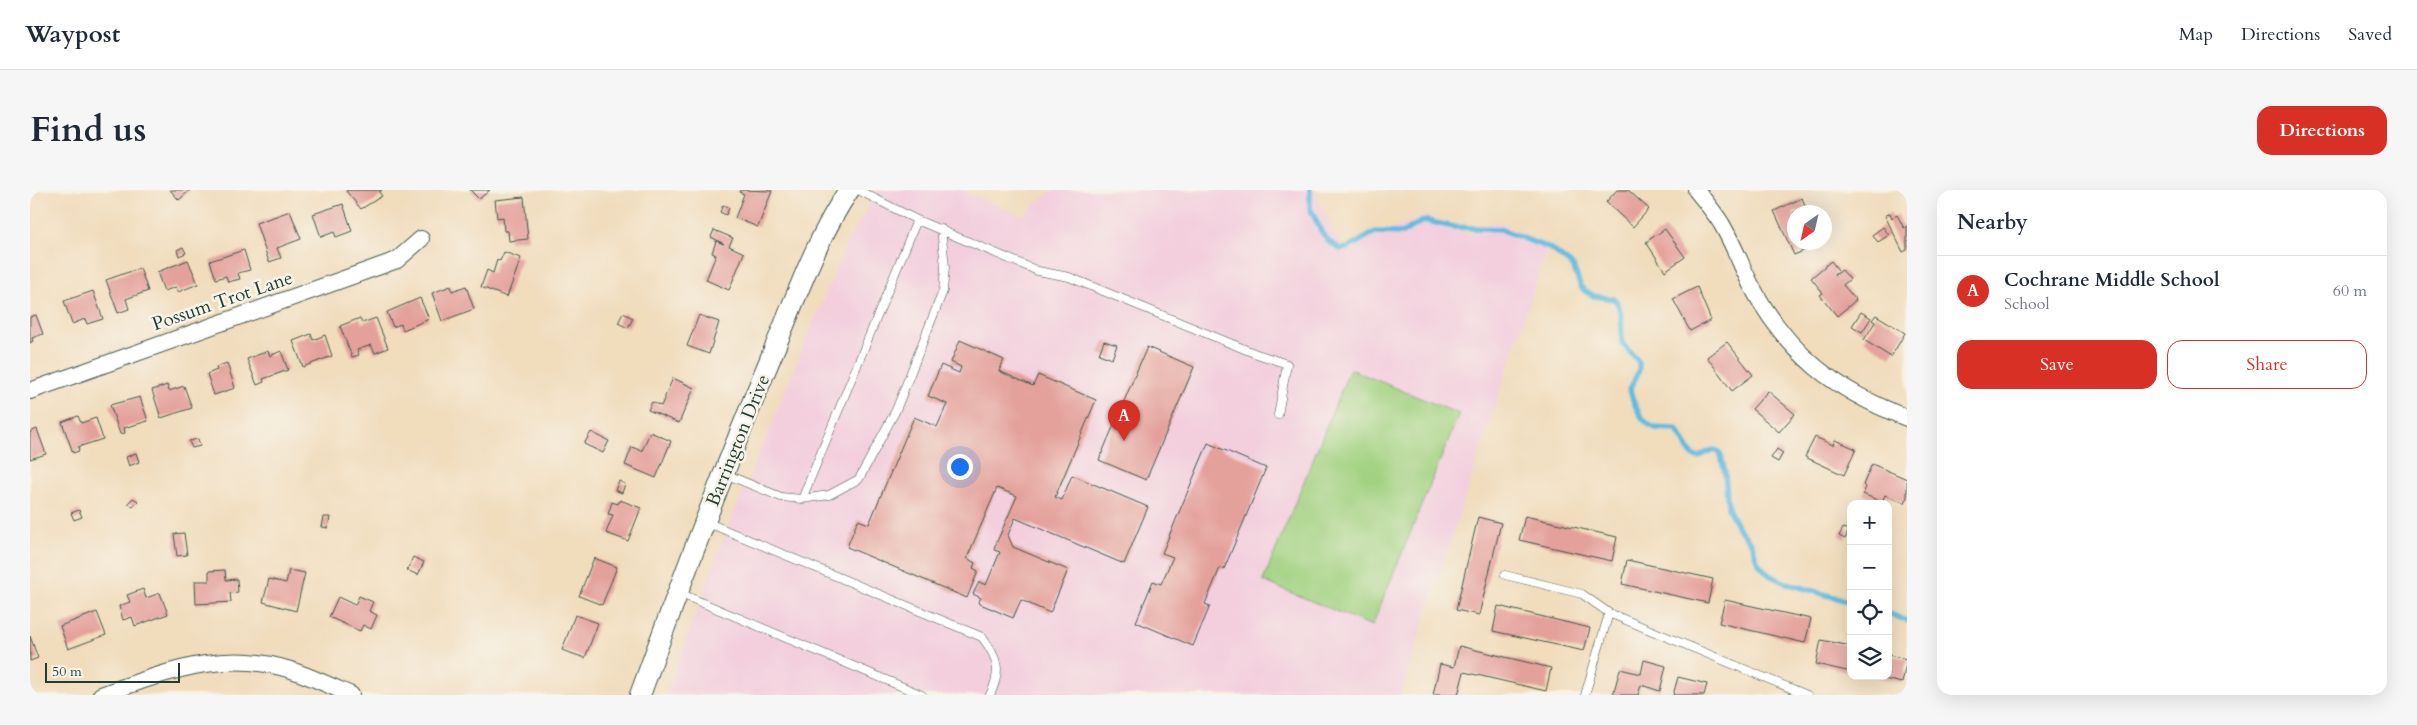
<!DOCTYPE html>
<html lang="en">
<head>
<meta charset="utf-8">
<style>
  body { margin:0; font-family:Cardo,serif; background:#f6f6f7; color:#1f2937 }
  .controls { position:absolute; right:15px; bottom:15px; display:grid; overflow:hidden; border-radius:10px; box-shadow:0 5px 20px #0002 }
  .controls button { width:45px; height:45px; display:grid; place-items:center; padding:0; border:0; border-bottom:1px solid #e0e1e3; background:#fff; color:#1f2937; font:25px sans-serif }
  .compass { position:absolute; left:1757px; top:15px; width:45px; height:45px; border-radius:50%; background:#fff; box-shadow:0 5px 20px #0002; rotate:214deg }
  .scale { position:absolute; left:15px; bottom:12px; width:135px; box-sizing:border-box; padding-left:5px; border:2px solid #1f3d34; border-top:0; font-size:14px; line-height:18px; white-space:nowrap; color:#1f3d34; -webkit-text-stroke:4px #f7f3e8; paint-order:stroke }
  .you { position:absolute; left:929px; top:276px; width:18px; height:18px; margin:-12px; border:4px solid #fff; border-radius:50%; background:#1a73e8; box-shadow:0 0 0 8px #1a73e833 }
  .badge { display:grid; place-items:center; width:32px; height:32px; border-radius:50%; background:#d93025; color:#fff; font-size:16px; font-weight:700 }
  .pin { position:absolute; translate:-50% -41px; filter:drop-shadow(0 1px 2px #0008) }
  .pin::after { content:''; position:absolute; top:26px; width:18px; height:15px; background:inherit; clip-path:polygon(0 0,100% 0,50% 100%) }
  .list { margin:0; padding:0; list-style:none }
  h2 { display:flex; justify-content:space-between; align-items:center; height:65px; margin:0; padding:0 20px; font-size:21px }
  h2 small { font-size:16px; font-weight:400; color:#747a83 }
  .list li { display:grid; grid-template-columns:32px 1fr auto; gap:15px; align-items:center; box-sizing:border-box; height:70px; padding:0 20px; border-top:1px solid #e0e1e3 }
  .list b { display:block; font-size:19px; white-space:nowrap }
  .list p { margin:0; font-size:16px; white-space:nowrap; color:#747a83 }
  .list em { font-size:16px; font-style:normal; color:#747a83 }
  .actions { display:flex; gap:10px; padding:15px 20px }
  .actions a { flex:1; padding:11px 0; border:1px solid #d93025; border-radius:15px; text-align:center; font-size:18px; color:#d93025 }
  .actions .main { background:#d93025; color:#fff }
  .icon { flex:none; width:28px; height:28px; fill:none; stroke:currentColor; stroke-width:2; stroke-linecap:round; stroke-linejoin:round }
  .map { position:relative; flex:none; width:1877px; height:505px; overflow:hidden; border-radius:15px }
  header { display:flex; align-items:center; gap:30px; box-sizing:border-box; height:70px; padding:0 25px; background:#fff; border-bottom:1px solid #e0e1e3 }
  header strong { font-size:24px }
  nav { display:flex; gap:28px; margin-inline-start:auto; font-size:18px }
  .intro { display:flex; align-items:center; justify-content:space-between; box-sizing:border-box; height:120px; padding:0 30px }
  h1 { margin:0; font-size:35px }
  .button { padding:12px 22px; border-radius:15px; background:#d93025; color:#fff; font-size:18px; font-weight:700 }
  main { display:flex; gap:30px; padding:0 30px }
  aside { flex:1; background:#fff; border-radius:15px; box-shadow:0 5px 20px #0002 }
  .map>svg:first-child { display:block }
</style>
</head>
<body>
<header>
<strong>Waypost</strong>
<nav><a>Map</a><a>Directions</a><a>Saved</a></nav>
</header>
<div class="intro"><h1>Find us</h1><a class="button">Directions</a></div>
<main>
<div class="map">
<svg width="1877" height="505" viewBox="0 0 1877 505">
  <rect width="100%" height="100%" fill="#f7f3e8"/>
  <filter id="ink" filterUnits="userSpaceOnUse"><feTurbulence type="fractalNoise" baseFrequency=".02" numOctaves="2"/><feDisplacementMap in="SourceGraphic" scale="10" xChannelSelector="R" yChannelSelector="G"/><feConvolveMatrix kernelMatrix="1 2 1 2 8 2 1 2 1" color-interpolation-filters="sRGB"/></filter>
  <filter id="wash" filterUnits="userSpaceOnUse"><feTurbulence type="fractalNoise" baseFrequency=".0096" numOctaves="4" result="noise"/><feDisplacementMap in="SourceGraphic" scale="20" xChannelSelector="R" yChannelSelector="G"/><feGaussianBlur stdDeviation="1.12" result="paint"/><feColorMatrix in="noise" values="0 0 0 0 0 0 0 0 0 0 0 0 0 0 0 0 0 1.4 0 .05"/><feComposite in="paint" operator="in"/></filter>
  <g filter="url(#wash)">
    <rect width="100%" height="100%" fill="#f1dcbc"/>
    <path fill="#f3cfde" d="M 848,0 L 931,0 L 992,26 L 1022,0 L 1283,0 L 1313,58 L 1396,26 L 1438,44 L 1465,31 L 1518,56 L 1371,501 L 1372,505 L 636,505 L 694,347 L 818,50 Z"/>
    <path fill="#a2d281" stroke="#60885a" d="M 1320,179 L 1429,224 L 1342,436 L 1233,391 Z"/>
    <g fill="none" stroke-linecap="round" stroke-linejoin="round">
      <path stroke="#62bce0" stroke-width="5.5" d="M 1280,0 L 1280,18 L 1290,39 L 1298,51 L 1310,59 L 1318,58 L 1345,42 L 1372,43 L 1391,32 L 1397,31 L 1424,37 L 1470,39 L 1521,59 L 1543,76 L 1551,97 L 1555,101 L 1564,106 L 1584,109 C 1594,119 1591,140 1592,153 L 1609,172 L 1609,180 L 1600,200 C 1603,212 1611,234 1626,238 C 1632,239 1639,238 1646,239 L 1663,266 L 1669,267 L 1679,261 L 1685,260 L 1691,265 L 1695,283 L 1698,318 L 1708,338 L 1722,354 L 1728,373 L 1739,385 L 1756,393 L 1821,412
        M 1858,423 L 1877,431"/>
    </g>
    <g id="blocks">
      <path fill="#e4a19b" d="M 140,0 L 160,0 L 149,10 Z
        M 318,0 L 352,0 L 349,2 L 352,6 L 331,19 L 316,1 Z
        M 440,0 L 460,0 L 449,9 Z
        M 710,0 L 742,1 L 728,37 L 705,28 L 714,4 L 709,2 Z
        M 1587,0 L 1598,0 L 1619,19 L 1603,37 L 1576,12 Z
        M 494,7 L 498,49 L 479,51 L 478,41 L 474,41 L 473,27 L 467,28 L 465,10 Z
        M 1772,8 L 1777,20 L 1764,22 L 1764,52 L 1783,52 L 1785,56 L 1764,65 L 1744,21 Z
        M 313,14 L 322,41 L 306,47 L 304,42 L 291,47 L 283,24 Z
        M 693,15 L 699,18 L 696,25 L 690,22 Z
        M 260,21 L 271,49 L 247,58 L 251,68 L 239,72 L 226,33 Z
        M 1860,23 L 1862,28 L 1867,25 L 1874,38 L 1877,36 L 1877,60 L 1873,62 L 1855,26 Z
        M 1853,37 L 1859,45 L 1848,52 L 1842,45 Z
        M 1635,39 L 1655,67 L 1635,81 L 1616,52 Z
        M 684,40 L 703,48 L 699,56 L 714,63 L 699,100 L 676,90 L 686,65 L 682,63 L 686,51 L 694,54 L 681,47 Z
        M 153,57 L 156,63 L 149,66 L 147,60 Z
        M 214,60 L 220,80 L 208,83 L 210,89 L 198,92 L 196,86 L 186,89 L 180,71 Z
        M 474,62 L 491,68 L 477,107 L 451,97 L 457,80 L 463,83 L 467,70 L 470,71 Z
        M 158,70 L 168,94 L 148,102 L 146,97 L 134,101 L 127,82 Z
        M 1801,71 L 1808,80 L 1804,84 L 1805,85 L 1812,80 L 1820,89 L 1813,95 L 1826,110 L 1807,126 L 1790,105 L 1793,103 L 1781,88 Z
        M 110,78 L 118,101 L 96,109 L 99,119 L 88,123 L 76,90 Z
        M 421,96 L 422,101 L 436,96 L 444,119 L 412,131 L 402,103 Z
        M 1667,97 L 1681,130 L 1660,141 L 1643,109 Z
        M 63,101 L 73,129 L 57,134 L 55,129 L 42,134 L 34,111 Z
        M 390,108 L 399,129 L 373,140 L 371,134 L 363,137 L 357,122 Z
        M 1831,122 L 1841,128 L 1832,142 L 1822,136 Z
        M 593,123 L 603,128 L 598,138 L 588,133 Z
        M 6,125 L 13,144 L 2,148 L 3,151 L 0,153 L 0,127 Z
        M 669,125 L 689,132 L 679,164 L 657,156 Z
        M 1846,125 L 1875,143 L 1861,167 L 1834,150 L 1845,132 L 1842,130 Z
        M 330,128 L 332,133 L 346,128 L 358,158 L 345,163 L 341,155 L 327,160 L 329,165 L 322,167 L 310,136 Z
        M 281,144 L 283,150 L 295,145 L 302,166 L 273,177 L 263,151 Z
        M 930,150 L 974,170 L 969,181 L 1003,196 L 1008,185 L 1066,210 L 1025,307 L 1032,310 L 1042,285 L 1118,317 L 1094,374 L 985,328 L 978,345 L 983,357 L 1038,380 L 1020,423 L 991,410 L 983,428 L 948,413 L 951,408 L 943,404 L 949,392 L 956,395 L 970,362 L 964,360 L 965,356 L 987,306 L 967,298 L 937,368 L 945,373 L 943,378 L 948,381 L 937,408 L 817,357 L 828,330 L 839,334 L 884,227 L 907,237 L 917,214 L 898,206 L 911,175 L 929,183 L 931,177 L 921,172 Z
        M 1074,151 L 1087,155 L 1082,169 L 1069,164 Z
        M 1697,152 L 1723,185 L 1702,201 L 1677,167 Z
        M 1117,157 L 1164,177 L 1116,290 L 1069,270 Z
        M 238,161 L 240,166 L 251,161 L 258,180 L 233,189 L 234,192 L 227,195 L 217,169 Z
        M 197,173 L 205,198 L 184,205 L 177,184 L 187,180 L 186,177 Z
        M 643,188 L 664,198 L 649,233 L 618,220 L 622,212 L 631,216 Z
        M 137,195 L 139,201 L 154,196 L 162,218 L 131,228 L 122,200 Z
        M 1738,201 L 1765,224 L 1749,242 L 1722,219 Z
        M 110,207 L 118,231 L 94,238 L 95,243 L 90,244 L 80,215 Z
        M 48,226 L 51,233 L 66,228 L 73,249 L 48,257 L 49,261 L 43,263 L 32,232 Z
        M 7,239 L 16,264 L 0,269 L 0,242 Z
        M 561,242 L 579,251 L 573,263 L 554,254 Z
        M 620,242 L 641,251 L 626,288 L 595,275 L 602,257 L 612,261 Z
        M 1785,247 L 1803,255 L 1805,250 L 1826,259 L 1814,285 L 1775,267 Z
        M 168,249 L 170,256 L 162,258 L 159,251 Z
        M 1178,253 L 1236,278 L 1194,379 L 1190,378 L 1175,414 L 1180,416 L 1163,456 L 1106,432 L 1123,391 L 1131,394 L 1143,367 L 1132,363 Z
        M 1747,259 L 1753,263 L 1748,272 L 1741,268 Z
        M 106,263 L 109,272 L 99,276 L 96,267 Z
        M 1842,274 L 1877,289 L 1877,307 L 1875,313 L 1855,305 L 1852,312 L 1833,304 L 1836,297 L 1833,295 Z
        M 589,291 L 595,294 L 592,303 L 585,300 Z
        M 103,308 L 108,311 L 103,317 L 98,313 Z
        M 590,310 L 611,318 L 598,351 L 576,343 L 583,325 L 578,324 L 582,312 L 588,314 Z
        M 49,320 L 52,327 L 44,330 L 41,323 Z
        M 1495,326 L 1587,347 L 1582,371 L 1489,350 Z
        M 294,327 L 300,327 L 298,338 L 292,337 Z
        M 1448,327 L 1471,333 L 1449,425 L 1426,420 Z
        M 1813,338 L 1819,340 L 1815,349 L 1809,346 Z
        M 154,343 L 157,365 L 147,366 L 144,344 Z
        M 383,367 L 394,372 L 388,385 L 377,380 Z
        M 564,368 L 587,377 L 572,415 L 549,406 Z
        M 1597,370 L 1683,389 L 1678,413 L 1592,394 Z
        M 195,380 L 196,390 L 207,389 L 208,402 L 200,403 L 201,412 L 166,414 L 165,391 L 179,391 L 179,381 Z
        M 259,380 L 275,383 L 266,421 L 233,412 L 239,389 L 256,393 Z
        M 113,399 L 116,408 L 130,403 L 138,424 L 105,436 L 102,427 L 93,430 L 89,416 L 100,412 L 97,405 Z
        M 329,406 L 343,412 L 339,421 L 347,425 L 341,439 L 333,435 L 330,441 L 299,427 L 308,407 L 325,415 Z
        M 1695,410 L 1781,429 L 1775,453 L 1689,433 Z
        M 1468,416 L 1560,438 L 1554,461 L 1463,441 Z
        M 67,422 L 76,445 L 38,459 L 30,436 Z
        M 545,425 L 568,433 L 555,468 L 532,460 Z
        M 0,446 L 8,468 L 0,471 Z
        M 1791,450 L 1821,456 L 1821,482 L 1786,474 Z
        M 1429,456 L 1521,478 L 1516,501 L 1434,482 L 1428,505 L 1403,505 L 1410,474 L 1424,477 Z
        M 1858,465 L 1877,469 L 1872,493 L 1845,487 L 1858,486 Z
        M 1614,470 L 1636,476 L 1630,501 L 1611,495 L 1608,505 L 1583,505 L 1590,479 L 1611,484 Z
        M 1648,487 L 1677,494 L 1674,505 L 1643,505 Z"/>
    </g>
  </g>
  <g filter="url(#ink)">
    <use href="#blocks" fill-opacity="0" stroke="#3e5548" stroke-width="1"/>
    <g fill="none" stroke-linecap="round" stroke-linejoin="round">
      <g stroke="#3e5548" stroke-width="9">
        <path id="service" d="M 828,0 L 887,30 L 1008,81 L 1039,87 L 1224,163 L 1257,174 L 1248,225
          M 695,284 L 751,307 L 772,309 L 799,305 L 829,289 L 866,220 L 913,101 L 915,77 L 911,38
          M 772,309 L 887,30
          M 676,332 L 952,447 C 968,468 972,480 960,505
          M 1475,385 L 1552,404 L 1579,423
          M 649,403 L 892,505
          M 1555,505 L 1579,423 L 1777,505"/>
      </g>
      <g stroke="#3e5548" stroke-width="18">
        <path id="minor" d="M 1666,0 C 1675,11 1684,22 1691,33 C 1703,53 1711,75 1721,95 C 1758,165 1805,200 1877,228
          M 0,201 L 367,70 L 391,49
          M 71,505 C 135,483 192,458 261,480 C 282,487 301,496 321,505"/>
      </g>
      <g stroke="#3e5548" stroke-width="22">
        <path id="tertiary" d="M 610,505 C 652,389 696,275 743,162 C 766,108 786,49 819,0"/>
      </g>
      <use href="#service" stroke="#fff" stroke-width="8"/>
      <use href="#minor" stroke="#fff" stroke-width="16"/>
      <use href="#tertiary" stroke="#fff" stroke-width="20"/>
    </g>
  </g>
  <g text-anchor="middle" stroke-width="5" stroke-linejoin="round" paint-order="stroke">
    <g font-size="19" fill="#1f3d34" stroke="#f7f3e8">
      <text transform="translate(192 110) rotate(-19)" y="7">Possum Trot Lane</text>
      <text transform="translate(707 250) rotate(-68)" y="7">Barrington Drive</text>
    </g>
  </g>
</svg>
<div class="controls">
<button>+</button>
<button>−</button>
<button><svg class="icon" aria-label="locate" viewBox="0 0 24 24"><circle cx="12" cy="12" r="6"/><path d="M12 2v4M12 18v4M2 12h4M18 12h4"/></svg></button>
<button><svg class="icon" aria-label="layers" viewBox="0 0 24 24"><path d="M12 4l9 5-9 5-9-5zM3 14l9 5 9-5"/></svg></button>
</div>
<svg class="compass" viewBox="-18 -18 36 36"><path d="M0-13l5 13h-10z" fill="#e53935"/><path d="M0 13l5-13h-10z" fill="#747a83"/></svg>
<div class="scale">50 m</div>
<div class="you"></div>
<div class="pin badge" style="left:1094px;top:251px">A</div>
</div>
<aside>
<h2>Nearby<small></small></h2>
<ul class="list">
<li><span class="badge">A</span><div><b>Cochrane Middle School</b><p>School</p></div><em>60 m</em></li>
</ul>
<div class="actions"><a class="main">Save</a><a>Share</a></div>
</aside>
</main>
</body>
</html>
